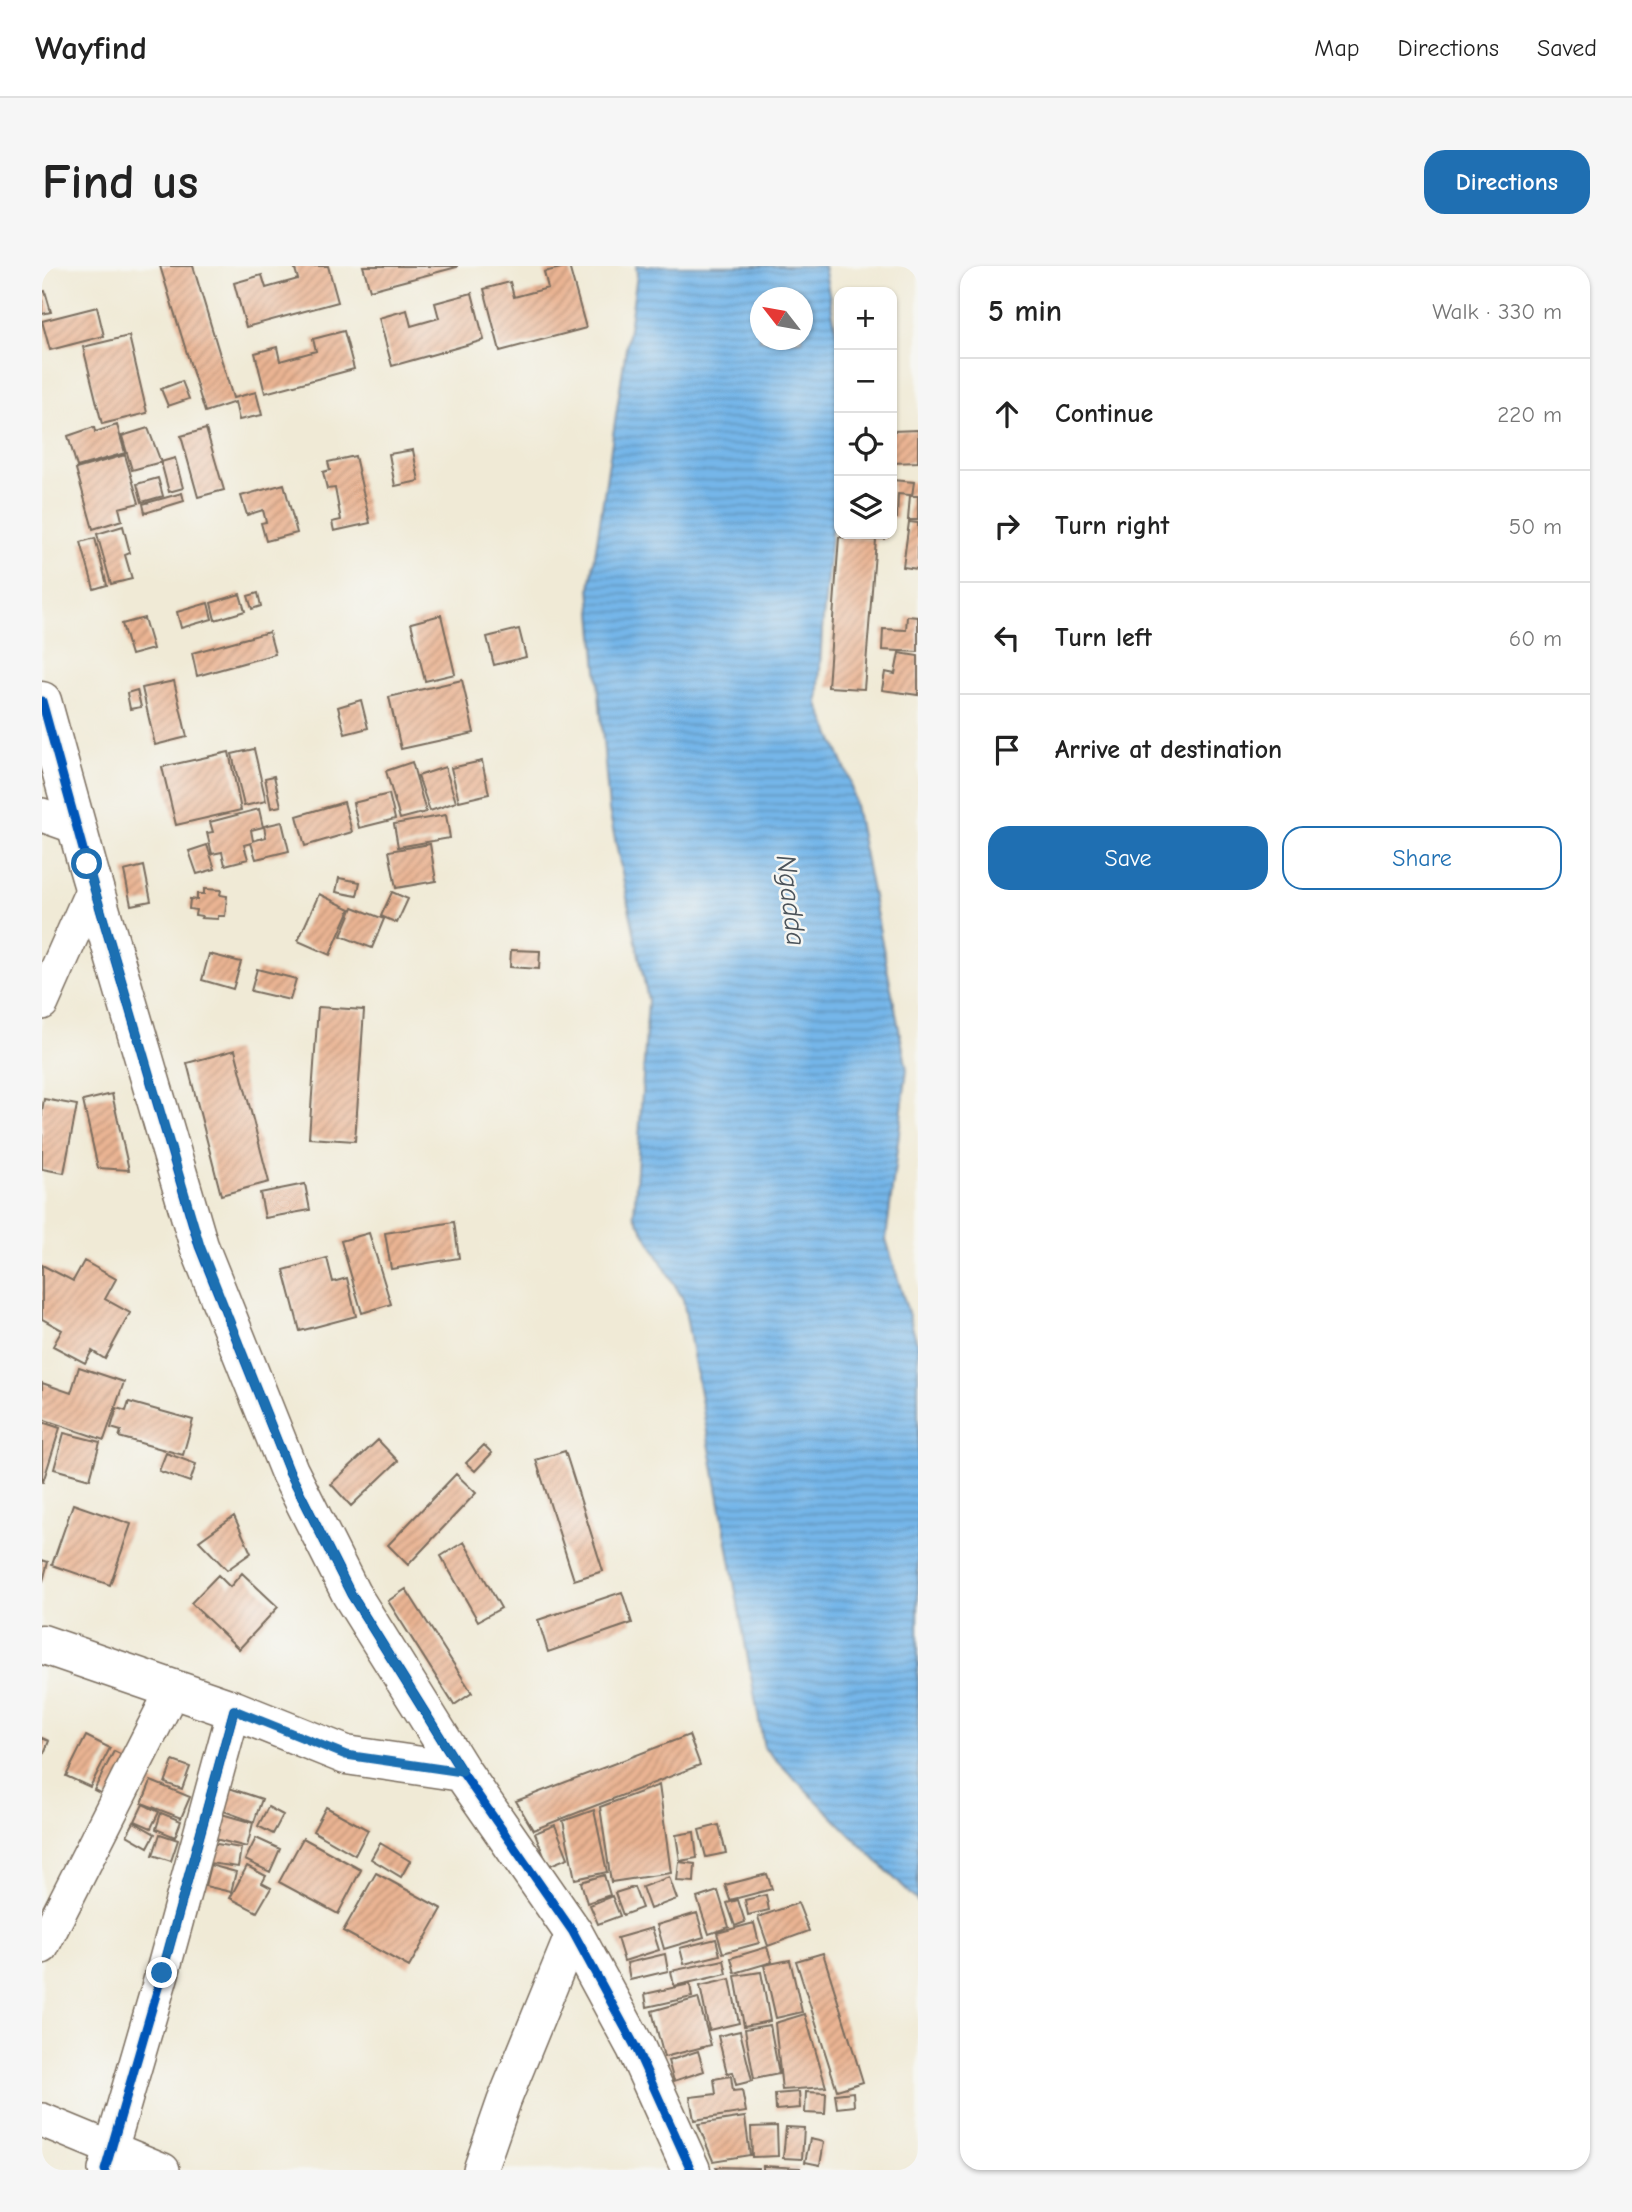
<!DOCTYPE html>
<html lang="en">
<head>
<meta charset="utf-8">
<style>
  body { margin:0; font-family:"Comic Neue",sans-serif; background:#f6f6f6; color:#222 }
  .controls { position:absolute; right:21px; top:21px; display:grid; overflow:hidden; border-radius:14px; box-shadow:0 2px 5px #0004 }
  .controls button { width:63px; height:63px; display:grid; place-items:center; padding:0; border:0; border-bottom:2px solid #e0e0e0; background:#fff; color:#222; font:35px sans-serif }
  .compass { position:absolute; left:708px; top:21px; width:63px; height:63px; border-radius:50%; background:#fff; box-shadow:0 2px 5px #0004; rotate:301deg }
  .stop { position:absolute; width:21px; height:21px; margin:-16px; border:5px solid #1f6fb2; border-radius:50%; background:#fff }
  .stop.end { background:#1f6fb2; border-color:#fff; box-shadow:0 2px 7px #0008 }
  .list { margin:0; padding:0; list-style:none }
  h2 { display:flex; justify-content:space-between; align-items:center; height:91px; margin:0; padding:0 28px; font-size:30px }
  h2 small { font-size:23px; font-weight:400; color:#767676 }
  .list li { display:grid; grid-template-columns:46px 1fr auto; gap:21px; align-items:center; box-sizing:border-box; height:112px; padding:0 28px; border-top:2px solid #e0e0e0 }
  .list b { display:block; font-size:26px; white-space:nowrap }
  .list em { font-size:23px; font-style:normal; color:#767676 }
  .actions { display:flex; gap:14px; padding:21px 28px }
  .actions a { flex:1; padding:16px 0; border:2px solid #1f6fb2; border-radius:21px; text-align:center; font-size:24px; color:#1f6fb2 }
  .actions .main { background:#1f6fb2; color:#fff }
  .icon { flex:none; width:38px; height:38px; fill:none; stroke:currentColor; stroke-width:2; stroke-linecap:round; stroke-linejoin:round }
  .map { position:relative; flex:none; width:876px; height:1904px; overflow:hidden; border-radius:21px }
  header { display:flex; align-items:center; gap:42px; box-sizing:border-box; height:98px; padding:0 35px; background:#fff; border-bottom:2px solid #e0e0e0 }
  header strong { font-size:33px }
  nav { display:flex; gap:38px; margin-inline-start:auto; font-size:24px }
  .intro { display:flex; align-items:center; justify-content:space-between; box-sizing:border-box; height:168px; padding:0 42px }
  h1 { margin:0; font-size:49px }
  .button { padding:18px 32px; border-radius:21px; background:#1f6fb2; color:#fff; font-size:24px; font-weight:700 }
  main { display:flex; gap:42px; padding:0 42px }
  aside { flex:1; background:#fff; border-radius:21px; box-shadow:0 2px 5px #0004 }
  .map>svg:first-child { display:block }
</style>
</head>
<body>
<header>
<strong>Wayfind</strong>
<nav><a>Map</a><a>Directions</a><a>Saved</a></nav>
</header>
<div class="intro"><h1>Find us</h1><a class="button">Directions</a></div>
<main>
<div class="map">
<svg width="876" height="1904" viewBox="0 0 876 1904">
  <defs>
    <pattern id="water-rules" width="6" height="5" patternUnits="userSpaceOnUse" patternTransform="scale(1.75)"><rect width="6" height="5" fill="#75b6e9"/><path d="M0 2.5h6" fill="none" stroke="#6194bc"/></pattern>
    <pattern id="building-hatch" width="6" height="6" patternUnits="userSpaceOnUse" patternTransform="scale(1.75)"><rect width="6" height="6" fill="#eab493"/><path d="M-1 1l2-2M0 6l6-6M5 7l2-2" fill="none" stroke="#bf9377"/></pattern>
  </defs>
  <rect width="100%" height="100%" fill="#f6f6f2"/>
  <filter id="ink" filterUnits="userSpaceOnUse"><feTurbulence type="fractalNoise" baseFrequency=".0143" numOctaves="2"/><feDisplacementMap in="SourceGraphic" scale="14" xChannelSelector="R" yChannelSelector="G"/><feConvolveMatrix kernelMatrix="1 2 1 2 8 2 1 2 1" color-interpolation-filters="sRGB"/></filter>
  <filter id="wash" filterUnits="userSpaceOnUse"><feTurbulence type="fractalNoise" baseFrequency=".00686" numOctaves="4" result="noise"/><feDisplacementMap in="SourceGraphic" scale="28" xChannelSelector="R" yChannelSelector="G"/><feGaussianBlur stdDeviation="1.57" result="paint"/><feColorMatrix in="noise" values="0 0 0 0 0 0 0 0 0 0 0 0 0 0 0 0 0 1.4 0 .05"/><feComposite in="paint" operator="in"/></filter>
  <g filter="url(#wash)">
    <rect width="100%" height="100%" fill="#f0ead6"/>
    <path fill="url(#water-rules)" stroke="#587084" stroke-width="2" fill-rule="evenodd" d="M 594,0 L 782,0 L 797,81 L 797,185 L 780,365 L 776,438 L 808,514 L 865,803 L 844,973 L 876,1080 L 876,1636 L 722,1482 L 641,1033 L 592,949 L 606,734 L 567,544 L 548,322 L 595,9 ZM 718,32 L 760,32 L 760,74 L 718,74 Z"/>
    <g id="blocks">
      <path fill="url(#building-hatch)" d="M 118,0 L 151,0 L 191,132 L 214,126 L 220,149 L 197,154 L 193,136 L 163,146 Z
        M 252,0 L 286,0 L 296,36 L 204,61 L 192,17 L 220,9 L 224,22 L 256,13 Z
        M 321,0 L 415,0 L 415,1 L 328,24 Z
        M 527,0 L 544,62 L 458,85 L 442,23 L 468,16 L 472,31 L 506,22 L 502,6 Z
        M 3,25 L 9,46 L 0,48 L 0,26 Z
        M 430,27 L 442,74 L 350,100 L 337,52 L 365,44 L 369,60 L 397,52 L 393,37 Z
        M 55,41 L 62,70 L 8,84 L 0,55 Z
        M 302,65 L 312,103 L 223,127 L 213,87 L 235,81 L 238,95 L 274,85 L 271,73 Z
        M 87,70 L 105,147 L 60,158 L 41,81 Z
        M 140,115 L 147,133 L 126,140 L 119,123 Z
        M 75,159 L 83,187 L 35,201 L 26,170 L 52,161 L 53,166 Z
        M 106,162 L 119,196 L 90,204 L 80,170 Z
        M 164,163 L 182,224 L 156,231 L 139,170 Z
        M 876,164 L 876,196 L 850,197 L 850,165 Z
        M 371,184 L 377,215 L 353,220 L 347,188 Z
        M 83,189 L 97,237 L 77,242 L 80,254 L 51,263 L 34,203 Z
        M 313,190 L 328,257 L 292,265 L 290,256 L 299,254 L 293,222 L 285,223 L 281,206 L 288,204 L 286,196 Z
        M 133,192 L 141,222 L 127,226 L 119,196 Z
        M 116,212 L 121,230 L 100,236 L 95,218 Z
        M 850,214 L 872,216 L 870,230 L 876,230 L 876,254 L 866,254 L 868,229 L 856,228 L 855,252 L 850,251 Z
        M 242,218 L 255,267 L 224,275 L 219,257 L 224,256 L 221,244 L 205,249 L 199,230 Z
        M 140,227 L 142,235 L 103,247 L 101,238 Z
        M 867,256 L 876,257 L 876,303 L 861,301 Z
        M 81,260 L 88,287 L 83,289 L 90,313 L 69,318 L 55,268 Z
        M 799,268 L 843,268 L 843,273 L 799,270 Z
        M 797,271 L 834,274 L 822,423 L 786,421 Z
        M 53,272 L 65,319 L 52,323 L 39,276 Z
        M 216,327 L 219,340 L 210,343 L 206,330 Z
        M 198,328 L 203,345 L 173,354 L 169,337 Z
        M 166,337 L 170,353 L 139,362 L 135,346 Z
        M 399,349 L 413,408 L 383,415 L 369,357 Z
        M 865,350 L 876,351 L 876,386 L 840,384 L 841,363 L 864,364 Z
        M 102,352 L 111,383 L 89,389 L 80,358 Z
        M 477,363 L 484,391 L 452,399 L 445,371 Z
        M 227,366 L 233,388 L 155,410 L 150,387 Z
        M 857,387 L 876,390 L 876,429 L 840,424 L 843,406 L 853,408 Z
        M 420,414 L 432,467 L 359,483 L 347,431 Z
        M 132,415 L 145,471 L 113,479 L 100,422 Z
        M 95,424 L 99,441 L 88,443 L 85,427 Z
        M 319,434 L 326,462 L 303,468 L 296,441 Z
        M 212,483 L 224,535 L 202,540 L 190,488 Z
        M 187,486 L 199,544 L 134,559 L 120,501 Z
        M 440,495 L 447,528 L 417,535 L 409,502 Z
        M 370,496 L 384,546 L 358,553 L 344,505 Z
        M 403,501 L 414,536 L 388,545 L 376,510 Z
        M 232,510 L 239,540 L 229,542 L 223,512 Z
        M 347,528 L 353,553 L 317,562 L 311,537 Z
        M 302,536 L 310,566 L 263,580 L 255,550 Z
        M 217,543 L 221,561 L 209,564 L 211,575 L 224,571 L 222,560 L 240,556 L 247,585 L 214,593 L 209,577 L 202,579 L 206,593 L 183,599 L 180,586 L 170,588 L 165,567 L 171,566 L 168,556 Z
        M 404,549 L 408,572 L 356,581 L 352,558 Z
        M 388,578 L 394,615 L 354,622 L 347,585 Z
        M 165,579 L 173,603 L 155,608 L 147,585 Z
        M 102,600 L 109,635 L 89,639 L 82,605 Z
        M 297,612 L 318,616 L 315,630 L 294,626 Z
        M 162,623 L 179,624 L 178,629 L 185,630 L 183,650 L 176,650 L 176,653 L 159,652 L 160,650 L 153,649 L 154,644 L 147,643 L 148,633 L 155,634 L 155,628 L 162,628 Z
        M 350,626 L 366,633 L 355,657 L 339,650 Z
        M 277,628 L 308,643 L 288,689 L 256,675 Z
        M 311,641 L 342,653 L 330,682 L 299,670 Z
        M 469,684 L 498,685 L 497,703 L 468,701 Z
        M 167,688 L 199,696 L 191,723 L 160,714 Z
        M 215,703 L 254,713 L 248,734 L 209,725 Z
        M 276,741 L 322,744 L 313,875 L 267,872 Z
        M 193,784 L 227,916 L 179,929 L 145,797 Z
        M 70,828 L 87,904 L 56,902 L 41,835 Z
        M 2,833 L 35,839 L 22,907 L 0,903 L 0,845 Z
        M 263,918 L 268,944 L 223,952 L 218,927 Z
        M 412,956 L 417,992 L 349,1003 L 343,967 Z
        M 327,967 L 349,1038 L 320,1047 L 299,975 Z
        M 285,992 L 291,1016 L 305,1012 L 314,1050 L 258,1065 L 242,1004 Z
        M 42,995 L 74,1013 L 63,1033 L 88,1047 L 63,1093 L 50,1085 L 43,1097 L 11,1080 L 20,1064 L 0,1053 L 0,999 L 31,1015 Z
        M 37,1101 L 82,1116 L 62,1174 L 0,1153 L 0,1117 L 29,1127 Z
        M 87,1136 L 151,1154 L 141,1189 L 77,1171 L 79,1165 L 69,1162 L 75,1142 L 84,1145 Z
        M 0,1156 L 18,1162 L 1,1216 L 0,1216 Z
        M 22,1167 L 58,1176 L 48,1213 L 12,1203 Z
        M 336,1174 L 356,1195 L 309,1240 L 289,1218 Z
        M 442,1179 L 450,1187 L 433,1205 L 424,1197 Z
        M 523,1185 L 561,1305 L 532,1314 L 494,1194 Z
        M 124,1187 L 154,1198 L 148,1216 L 117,1205 Z
        M 414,1208 L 434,1227 L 366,1299 L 346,1279 Z
        M 31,1238 L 89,1258 L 68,1319 L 10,1299 Z
        M 192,1250 L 209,1287 L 185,1304 L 157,1275 Z
        M 422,1276 L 459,1342 L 436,1355 L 399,1290 Z
        M 0,1294 L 6,1296 L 1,1315 L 0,1315 Z
        M 200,1307 L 236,1341 L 197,1383 L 149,1337 L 176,1309 L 188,1321 Z
        M 364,1323 L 430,1427 L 412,1439 L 346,1335 Z
        M 580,1326 L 590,1357 L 506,1386 L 496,1354 Z
        M 647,1469 L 658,1499 L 491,1564 L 474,1535 Z
        M 44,1470 L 68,1482 L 48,1521 L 24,1510 Z
        M 0,1472 L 7,1475 L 0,1492 Z
        M 72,1485 L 93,1495 L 72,1534 L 52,1524 Z
        M 131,1495 L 148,1501 L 140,1523 L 123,1517 Z
        M 109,1515 L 148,1531 L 139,1552 L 100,1537 Z
        M 617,1519 L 629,1607 L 569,1616 L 558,1541 Z
        M 184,1521 L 220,1533 L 212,1556 L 176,1543 Z
        M 101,1538 L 117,1546 L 109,1562 L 93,1555 Z
        M 226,1541 L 241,1549 L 231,1568 L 216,1560 Z
        M 284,1541 L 326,1564 L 313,1589 L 271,1565 Z
        M 552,1544 L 565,1606 L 533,1613 L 521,1555 Z
        M 119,1547 L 139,1555 L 133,1571 L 114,1563 Z
        M 176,1547 L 211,1557 L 205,1581 L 169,1572 Z
        M 92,1556 L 113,1568 L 106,1581 L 85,1569 Z
        M 513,1559 L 526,1592 L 506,1600 L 493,1567 Z
        M 677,1559 L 684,1587 L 664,1591 L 657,1564 Z
        M 652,1566 L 655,1592 L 638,1595 L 634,1569 Z
        M 118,1568 L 136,1574 L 129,1595 L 111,1589 Z
        M 214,1572 L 238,1583 L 228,1606 L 203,1594 Z
        M 261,1572 L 319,1604 L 296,1648 L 237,1616 Z
        M 169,1577 L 199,1582 L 196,1601 L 167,1597 Z
        M 338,1577 L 368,1595 L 359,1611 L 329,1593 Z
        M 637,1596 L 653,1598 L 652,1616 L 635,1615 Z
        M 168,1599 L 194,1606 L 189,1626 L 163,1620 Z
        M 205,1600 L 224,1610 L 220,1617 L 229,1622 L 215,1646 L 188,1632 Z
        M 334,1607 L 400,1643 L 367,1701 L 301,1665 Z
        M 725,1608 L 730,1623 L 688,1634 L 683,1619 Z
        M 562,1609 L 568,1629 L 545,1637 L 539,1616 Z
        M 627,1611 L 635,1633 L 608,1643 L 600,1621 Z
        M 592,1621 L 600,1642 L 581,1649 L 573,1627 Z
        M 676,1625 L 687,1661 L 667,1668 L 655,1632 Z
        M 724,1629 L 727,1644 L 706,1649 L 703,1634 Z
        M 570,1630 L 578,1650 L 556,1658 L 548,1639 Z
        M 696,1634 L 703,1656 L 693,1660 L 685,1637 Z
        M 756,1637 L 767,1665 L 726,1680 L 716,1651 Z
        M 655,1647 L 662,1671 L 622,1683 L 615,1659 Z
        M 712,1657 L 717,1677 L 681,1687 L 675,1667 Z
        M 610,1662 L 617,1684 L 582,1695 L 575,1672 Z
        M 674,1673 L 678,1689 L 642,1698 L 638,1682 Z
        M 725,1681 L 730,1696 L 693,1707 L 689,1692 Z
        M 781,1687 L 821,1816 L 795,1824 L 754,1695 Z
        M 623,1688 L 626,1705 L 588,1714 L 585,1697 Z
        M 682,1694 L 685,1708 L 632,1720 L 629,1705 Z
        M 748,1694 L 760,1746 L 734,1752 L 722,1699 Z
        M 719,1706 L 728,1755 L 702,1760 L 693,1710 Z
        M 688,1713 L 697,1757 L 667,1764 L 658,1720 Z
        M 648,1718 L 650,1731 L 605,1741 L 603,1728 Z
        M 656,1732 L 669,1779 L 622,1791 L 610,1745 Z
        M 763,1748 L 784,1821 L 740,1824 L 733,1757 Z
        M 728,1759 L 737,1808 L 712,1813 L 703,1763 Z
        M 698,1765 L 710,1815 L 694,1819 L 691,1806 L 685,1807 L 676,1770 Z
        M 656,1785 L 662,1805 L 632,1815 L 626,1795 Z
        M 689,1810 L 691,1825 L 700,1824 L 704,1846 L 652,1854 L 648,1831 L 674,1828 L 672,1813 Z
        M 757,1826 L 758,1842 L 734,1844 L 733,1828 Z
        M 764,1826 L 784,1827 L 783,1848 L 763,1847 Z
        M 811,1826 L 812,1840 L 795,1842 L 793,1828 Z
        M 703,1851 L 708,1889 L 671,1895 L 656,1858 Z
        M 735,1860 L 736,1890 L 710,1891 L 709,1861 Z
        M 744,1861 L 762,1862 L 760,1893 L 741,1892 Z
        M 768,1873 L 782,1876 L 778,1899 L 763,1896 Z
        M 721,1900 L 758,1902 L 758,1904 L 721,1904 Z
        M 674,1901 L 717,1902 L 717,1904 L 675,1904 Z"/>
    </g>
  </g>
  <g filter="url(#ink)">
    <use href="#blocks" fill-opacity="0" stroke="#7a6d5e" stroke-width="2"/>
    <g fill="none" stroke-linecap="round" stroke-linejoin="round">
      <g stroke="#7a6d5e" stroke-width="36">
        <path id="street" d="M 0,549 L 34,561
          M 0,737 L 52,620
          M 0,1681 L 131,1423
          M 0,1854 L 121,1904
          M 63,1904 L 120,1708 L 192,1444
          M 438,1904 L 462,1835 L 531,1666"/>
      </g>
      <g stroke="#7a6d5e" stroke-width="41">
        <path id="secondary" d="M 0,435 L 45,598 L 157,980 L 247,1205 L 309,1328 L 420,1506 L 531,1666 L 594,1782 L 649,1904
          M 0,1378 L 192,1444 L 304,1489 L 420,1506"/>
      </g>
      <use href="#street" stroke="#fff" stroke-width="33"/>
      <use href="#secondary" stroke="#fff" stroke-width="38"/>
      <g stroke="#f6f6f2" stroke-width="13">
        <path id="cycleway" d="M 0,435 L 45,598 L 157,980 L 247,1205 L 309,1328 L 420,1506 L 531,1666 L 594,1782 L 649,1904
          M 63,1904 L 120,1708 L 192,1444"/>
      </g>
      <use href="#cycleway" stroke="#0057b8" stroke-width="9"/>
    </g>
  </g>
  <g fill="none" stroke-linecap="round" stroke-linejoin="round" filter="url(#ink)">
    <path stroke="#1f6fb2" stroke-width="9" d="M 45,598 L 158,980 L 247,1205 L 309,1328 L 420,1506 L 304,1489 L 192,1444 L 120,1707"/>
  </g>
  <g text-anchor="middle" stroke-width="5" stroke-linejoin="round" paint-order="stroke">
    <g font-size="28" font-style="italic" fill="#4c545b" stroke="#f6f6f2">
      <text transform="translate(750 634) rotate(83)" y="10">Ngadda</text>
    </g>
  </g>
</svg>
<div class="controls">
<button>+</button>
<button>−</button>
<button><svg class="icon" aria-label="locate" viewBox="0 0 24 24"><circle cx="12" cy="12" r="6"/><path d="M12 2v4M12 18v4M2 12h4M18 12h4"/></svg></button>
<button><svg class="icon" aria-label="layers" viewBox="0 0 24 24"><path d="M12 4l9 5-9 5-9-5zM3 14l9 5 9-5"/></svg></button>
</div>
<svg class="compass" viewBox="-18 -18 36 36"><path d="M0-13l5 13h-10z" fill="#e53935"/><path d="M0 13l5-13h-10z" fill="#767676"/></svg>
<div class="stop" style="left:45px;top:598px"></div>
<div class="stop end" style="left:120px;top:1707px"></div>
</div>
<aside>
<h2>5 min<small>Walk · 330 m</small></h2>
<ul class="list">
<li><svg class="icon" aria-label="ahead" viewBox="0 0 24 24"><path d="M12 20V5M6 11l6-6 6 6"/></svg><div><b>Continue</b></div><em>220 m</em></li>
<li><svg class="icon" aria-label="right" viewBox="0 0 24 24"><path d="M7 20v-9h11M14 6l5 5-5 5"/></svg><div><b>Turn right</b></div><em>50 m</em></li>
<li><svg class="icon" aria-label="left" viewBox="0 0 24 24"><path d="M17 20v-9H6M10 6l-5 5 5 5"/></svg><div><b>Turn left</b></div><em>60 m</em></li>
<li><svg class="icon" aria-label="arrive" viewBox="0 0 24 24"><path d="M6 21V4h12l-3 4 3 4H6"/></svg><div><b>Arrive at destination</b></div></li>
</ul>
<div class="actions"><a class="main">Save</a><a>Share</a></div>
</aside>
</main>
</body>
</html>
